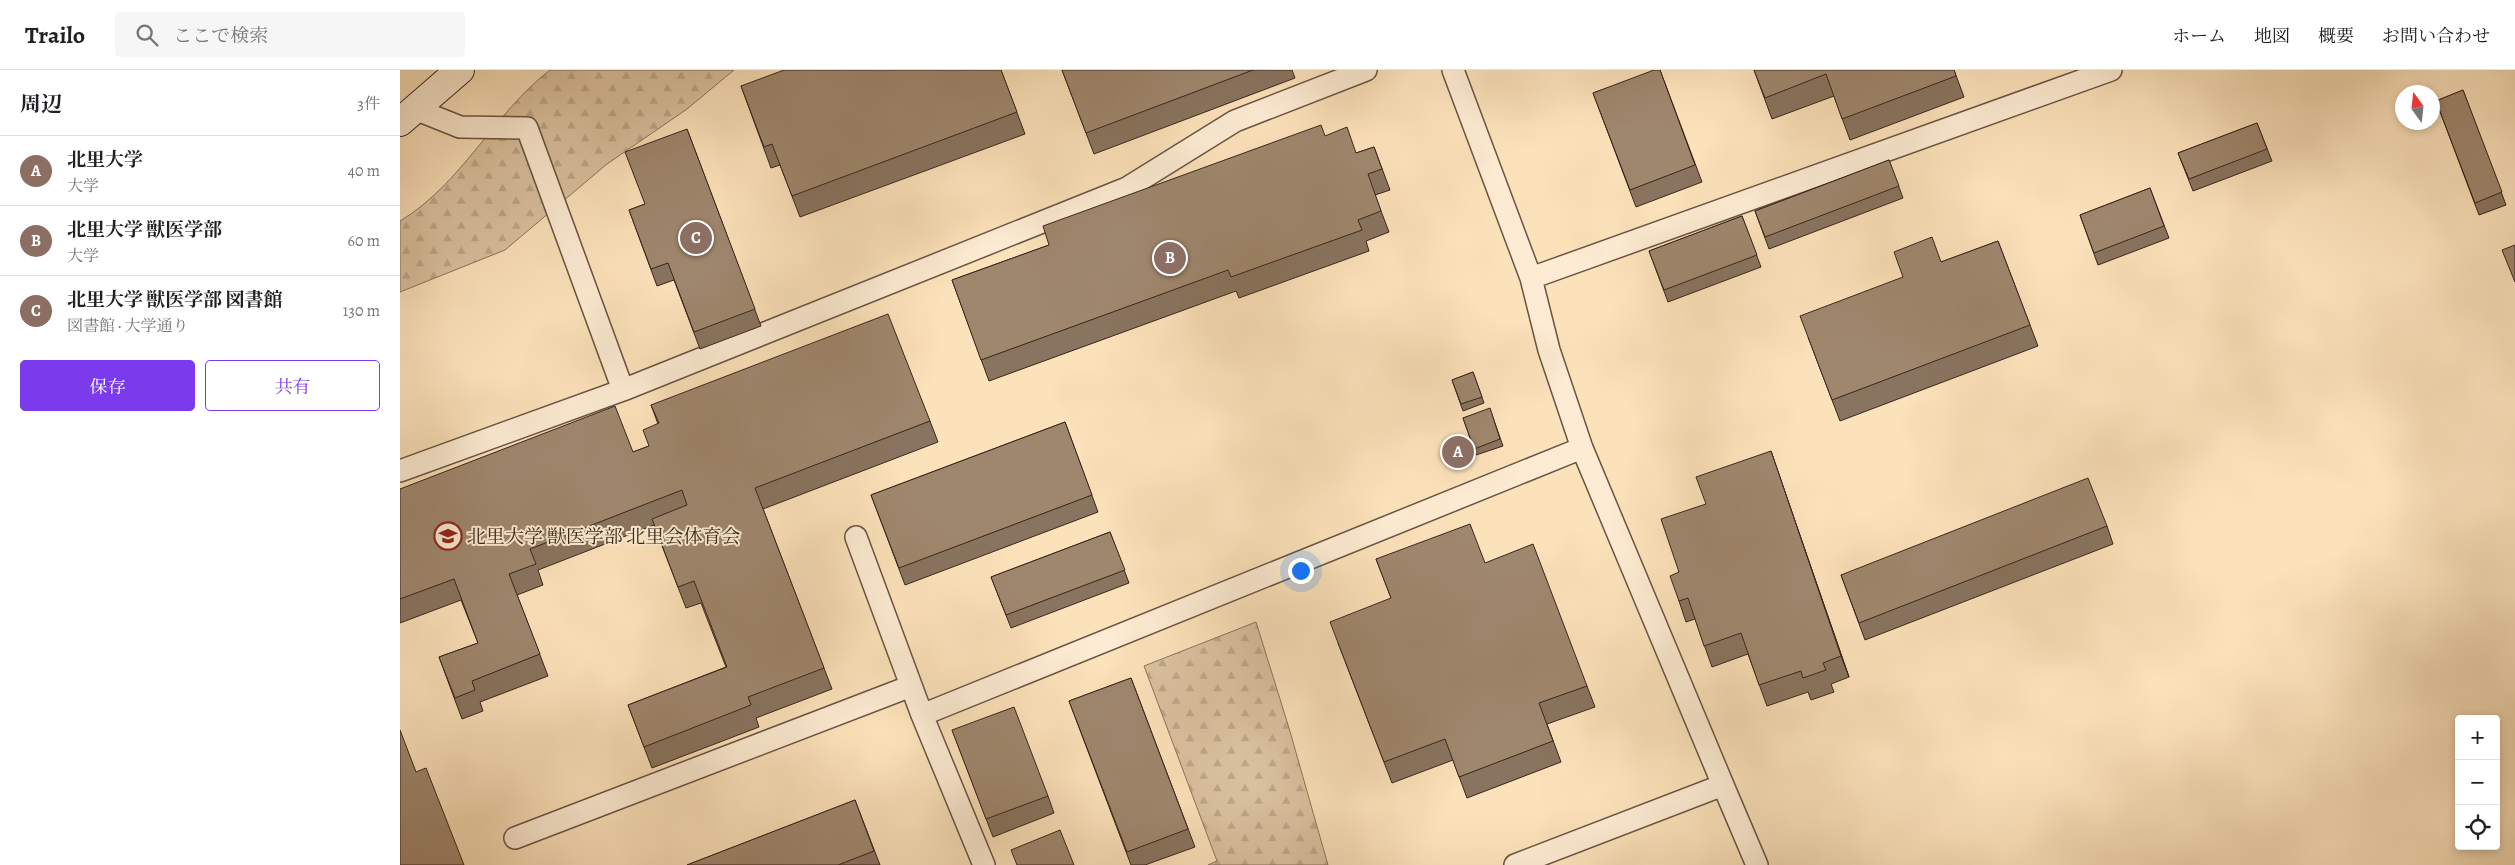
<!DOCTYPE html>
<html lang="ja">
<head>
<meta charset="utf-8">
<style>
  body { margin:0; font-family:Alegreya,"Noto Serif JP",serif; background:#f6f6f6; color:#202124 }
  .controls { position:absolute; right:15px; bottom:15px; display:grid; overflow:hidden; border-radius:5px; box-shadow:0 2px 8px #0003 }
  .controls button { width:45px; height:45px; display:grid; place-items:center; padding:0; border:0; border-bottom:1px solid #e0e0e0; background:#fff; color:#202124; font:25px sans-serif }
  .compass { position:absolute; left:1995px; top:15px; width:45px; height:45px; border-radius:50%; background:#fff; box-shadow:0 2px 8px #0003; rotate:345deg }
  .you { position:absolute; left:900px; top:500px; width:18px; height:18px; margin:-12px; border:4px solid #fff; border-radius:50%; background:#1a73e8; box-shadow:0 0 0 8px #1a73e833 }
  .badge { display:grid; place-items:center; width:32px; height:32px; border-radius:50%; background:#7c3aed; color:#fff; font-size:16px; font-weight:700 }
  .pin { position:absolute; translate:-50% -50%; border:2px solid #fff; box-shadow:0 1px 5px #0006 }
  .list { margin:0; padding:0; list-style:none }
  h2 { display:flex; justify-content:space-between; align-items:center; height:65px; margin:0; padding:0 20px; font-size:21px }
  h2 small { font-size:16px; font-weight:400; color:#757577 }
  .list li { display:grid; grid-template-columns:32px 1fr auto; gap:15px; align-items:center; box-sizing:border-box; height:70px; padding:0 20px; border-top:1px solid #e0e0e0 }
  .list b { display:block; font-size:19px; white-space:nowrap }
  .list p { margin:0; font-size:16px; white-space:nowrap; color:#757577 }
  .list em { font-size:16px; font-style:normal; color:#757577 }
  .actions { display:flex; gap:10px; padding:15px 20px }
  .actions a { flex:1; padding:11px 0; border:1px solid #7c3aed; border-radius:5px; text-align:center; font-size:18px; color:#7c3aed }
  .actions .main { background:#7c3aed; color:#fff }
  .icon { flex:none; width:28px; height:28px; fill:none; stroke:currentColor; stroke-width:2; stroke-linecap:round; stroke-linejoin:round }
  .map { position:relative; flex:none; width:2115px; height:795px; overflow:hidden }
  header { display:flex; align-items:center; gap:30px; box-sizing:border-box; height:70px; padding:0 25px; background:#fff; border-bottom:1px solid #e0e0e0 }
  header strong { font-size:24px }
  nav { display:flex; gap:28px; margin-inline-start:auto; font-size:18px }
  .search { width:350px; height:45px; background:#f6f6f6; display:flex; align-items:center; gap:12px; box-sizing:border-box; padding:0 18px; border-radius:5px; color:#757577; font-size:19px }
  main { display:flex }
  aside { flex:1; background:#fff }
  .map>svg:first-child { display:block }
</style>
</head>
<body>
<header>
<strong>Trailo</strong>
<div class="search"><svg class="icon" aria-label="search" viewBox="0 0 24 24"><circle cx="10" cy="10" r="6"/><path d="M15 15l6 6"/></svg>ここで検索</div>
<nav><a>ホーム</a><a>地図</a><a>概要</a><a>お問い合わせ</a></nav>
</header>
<main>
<aside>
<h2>周辺<small>3件</small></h2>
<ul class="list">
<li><span class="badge" style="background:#8d6e63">A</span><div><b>北里大学</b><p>大学</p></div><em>40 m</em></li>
<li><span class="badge" style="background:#8d6e63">B</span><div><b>北里大学 獣医学部</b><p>大学</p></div><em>60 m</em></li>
<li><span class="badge" style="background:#8d6e63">C</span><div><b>北里大学 獣医学部 図書館</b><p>図書館 · 大学通り</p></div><em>130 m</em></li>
</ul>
<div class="actions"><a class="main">保存</a><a>共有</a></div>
</aside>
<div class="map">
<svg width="2115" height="795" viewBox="0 0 2115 795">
  <defs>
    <pattern id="forest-firs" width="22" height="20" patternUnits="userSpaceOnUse" patternTransform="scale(1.25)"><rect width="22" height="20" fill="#dbc2a0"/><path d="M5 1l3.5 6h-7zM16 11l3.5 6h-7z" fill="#bda789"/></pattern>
  </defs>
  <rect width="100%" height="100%" fill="#fce2bb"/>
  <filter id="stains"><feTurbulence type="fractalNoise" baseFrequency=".004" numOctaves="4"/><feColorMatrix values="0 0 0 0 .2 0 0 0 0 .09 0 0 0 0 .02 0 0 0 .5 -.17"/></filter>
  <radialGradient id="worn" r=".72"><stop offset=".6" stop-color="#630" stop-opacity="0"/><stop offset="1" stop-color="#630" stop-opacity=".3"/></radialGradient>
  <path fill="url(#forest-firs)" stroke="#8a745d" d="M 150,0 L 334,0 L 287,39 L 207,94 L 105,180 L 0,222 L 0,151 C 62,114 94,43 150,0 Z
    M 856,552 L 889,658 L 928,795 L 808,795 L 817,791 L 744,596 Z"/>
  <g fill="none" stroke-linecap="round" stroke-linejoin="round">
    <g stroke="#6a5442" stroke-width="24">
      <path id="lane" d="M 1053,0 L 1131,208
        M 15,39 L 60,57 L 127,58 L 223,320
        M 0,401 L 223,320 L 727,118 L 835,51 L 966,0
        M 456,467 L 522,645 L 584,795
        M 522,645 L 1182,378
        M 1323,715 L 1357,795
        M 115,768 L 511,616
        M 1115,795 L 1323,715 L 1182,378 L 1149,280 L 1131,208 L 1711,0"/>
    </g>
    <g stroke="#3a251a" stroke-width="30">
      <path id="secondary" d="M 0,52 L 60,0"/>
    </g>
    <use href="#lane" stroke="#fdecd3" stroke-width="21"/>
    <use href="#secondary" stroke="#fdecd3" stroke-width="28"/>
  </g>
  <path fill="#89745f" stroke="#3a251a" d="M 601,0 L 625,64 L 400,147 L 380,95 L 371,98 L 341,16 Z
    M 662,0 L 892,0 L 895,8 L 694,84 Z
    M 1260,0 L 1302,112 L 1236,137 L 1193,23 Z
    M 1354,0 L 1554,0 L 1564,27 L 1450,70 L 1434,26 L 1372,49 Z
    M 2063,20 L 2106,135 L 2079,145 L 2036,31 Z
    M 1857,53 L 1872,91 L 1793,121 L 1778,83 Z
    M 287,59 L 361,256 L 300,279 L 274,210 L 257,216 L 229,140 L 245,134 Z
    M 925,66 L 956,83 L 974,77 L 990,120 L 975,125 L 989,162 L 966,171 L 969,181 L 839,228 L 836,221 L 589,311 L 552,210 L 649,175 Z
    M 1489,90 L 1503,128 L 1369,179 L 1355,141 Z
    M 1750,118 L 1769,168 L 1698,195 L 1680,145 Z
    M 1342,146 L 1361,197 L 1268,232 L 1249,181 Z
    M 1598,171 L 1638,276 L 1440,351 L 1408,267 L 1541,192 Z
    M 1073,302 L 1084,333 L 1063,341 L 1052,310 Z
    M 251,335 L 530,351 L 538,372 L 363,439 L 432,619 L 356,648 L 359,657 L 252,698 L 228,635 L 326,597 L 301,533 L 286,538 L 254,455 L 138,500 L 143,515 L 117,525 L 148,606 L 80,632 L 83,641 L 62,649 L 39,587 L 78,573 L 61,530 L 0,553 L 0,419 L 233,382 L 249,376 L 258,354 Z
    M 1090,339 L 1103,376 L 1076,385 L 1063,348 Z
    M 665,352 L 698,442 L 505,515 L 471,425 Z
    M 1378,402 L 1449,607 L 1431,614 L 1434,622 L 1411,630 L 1408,622 L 1367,636 L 1348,584 L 1312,597 L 1295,549 L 1286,552 L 1279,531 L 1279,502 L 1306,434 Z
    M 1707,456 L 1713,474 L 1465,570 L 1441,505 Z
    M 710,462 L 729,513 L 611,558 L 591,507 Z
    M 976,489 L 1085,493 L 1187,616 L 1195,637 L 1147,654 L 1161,692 L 1067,728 L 1053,690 L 992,713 L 938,573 L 991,528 Z
    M 731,608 L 795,777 L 745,795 L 731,795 L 669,631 Z
    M 552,660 L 648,726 L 654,743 L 593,767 Z
    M 455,730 L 480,795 L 287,795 Z"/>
  <path fill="#6f5e4d" stroke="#3a251a" d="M 1371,381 L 1378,402 L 1449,607 L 1441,586 Z"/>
  <path fill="#9f876e" stroke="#3a251a" d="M 384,0 L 601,0 L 617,42 L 392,126 L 372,74 L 364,77 L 341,16 Z
    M 662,0 L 853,0 L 686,63 Z
    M 1254,0 L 1260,0 L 1295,95 L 1230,120 L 1193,23 Z
    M 1354,0 L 1554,0 L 1556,6 L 1442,49 L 1426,4 L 1365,28 Z
    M 2063,20 L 2102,122 L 2075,133 L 2036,31 Z
    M 1857,53 L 1867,79 L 1789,109 L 1778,83 Z
    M 921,55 L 925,66 L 947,57 L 956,83 L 974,77 L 982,99 L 968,104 L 981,141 L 958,150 L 962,160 L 831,207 L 828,200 L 581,290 L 552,210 L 649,175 L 643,156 Z
    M 287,59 L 355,239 L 294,262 L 268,193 L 251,199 L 229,140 L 245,134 L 225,82 Z
    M 1489,90 L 1499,116 L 1365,167 L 1355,141 Z
    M 1750,118 L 1764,156 L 1694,183 L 1680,145 Z
    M 1342,146 L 1357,185 L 1264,220 L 1249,181 Z
    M 1532,167 L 1541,192 L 1598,171 L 1630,255 L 1432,330 L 1400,246 L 1503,207 L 1494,182 Z
    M 2115,175 L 2115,212 L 2102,180 Z
    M 488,244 L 530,351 L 355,418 L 424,598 L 348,627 L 351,635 L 244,677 L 228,635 L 327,597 L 294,511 L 278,517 L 252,449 L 287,435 L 282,420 L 130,479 L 136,494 L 109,504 L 140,584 L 72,611 L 75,620 L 55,628 L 39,587 L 78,573 L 54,509 L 0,529 L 0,419 L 215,336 L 233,382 L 249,376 L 243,360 L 259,353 L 251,335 Z
    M 1073,302 L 1082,327 L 1061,334 L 1052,310 Z
    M 1090,338 L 1100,369 L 1074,379 L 1063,348 Z
    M 665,352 L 692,425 L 499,498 L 471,425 Z
    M 1371,381 L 1441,586 L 1423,593 L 1426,600 L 1403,608 L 1401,601 L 1359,615 L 1341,563 L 1304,576 L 1288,528 L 1279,531 L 1270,506 L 1279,502 L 1261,449 L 1306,434 L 1296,407 Z
    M 1688,408 L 1707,456 L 1459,553 L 1441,505 Z
    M 1070,454 L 1085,493 L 1133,474 L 1187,616 L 1139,633 L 1153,671 L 1059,707 L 1045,669 L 984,692 L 930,552 L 991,528 L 976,489 Z
    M 710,462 L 725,500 L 606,545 L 591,507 Z
    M 731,608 L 788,759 L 727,782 L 669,631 Z
    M 614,637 L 648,726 L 586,749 L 552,660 Z
    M 0,660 L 16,702 L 26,698 L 64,795 L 0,795 Z
    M 455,730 L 474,781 L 438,795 L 287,795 Z
    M 660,760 L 674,795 L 617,795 L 611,780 Z"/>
  <defs>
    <g id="university-ring" transform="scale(1.4375)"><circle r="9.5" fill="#fdecd3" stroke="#8f2418" stroke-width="1.5"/><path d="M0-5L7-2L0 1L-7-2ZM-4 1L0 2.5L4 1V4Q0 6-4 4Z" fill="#8f2418"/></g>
  </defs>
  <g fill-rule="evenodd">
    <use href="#university-ring" x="48" y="466"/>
  </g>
  <g text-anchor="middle" stroke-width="4" stroke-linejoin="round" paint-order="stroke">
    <g font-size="19" fill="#3a251a" stroke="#fdecd3" text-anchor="start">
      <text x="67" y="473">北里大学 獣医学部 北里会体育会</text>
    </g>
  </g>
  <rect width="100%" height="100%" filter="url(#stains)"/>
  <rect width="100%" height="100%" fill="url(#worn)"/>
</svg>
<div class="controls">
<button>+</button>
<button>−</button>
<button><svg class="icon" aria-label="locate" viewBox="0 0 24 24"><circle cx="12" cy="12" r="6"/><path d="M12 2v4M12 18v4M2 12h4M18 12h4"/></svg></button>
</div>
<svg class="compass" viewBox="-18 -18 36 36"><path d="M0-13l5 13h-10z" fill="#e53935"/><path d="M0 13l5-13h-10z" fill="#757577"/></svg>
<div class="you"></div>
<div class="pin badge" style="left:1058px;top:382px;background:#8d6e63">A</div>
<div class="pin badge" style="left:770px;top:188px;background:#8d6e63">B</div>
<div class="pin badge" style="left:296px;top:168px;background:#8d6e63">C</div>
</div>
</main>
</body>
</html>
